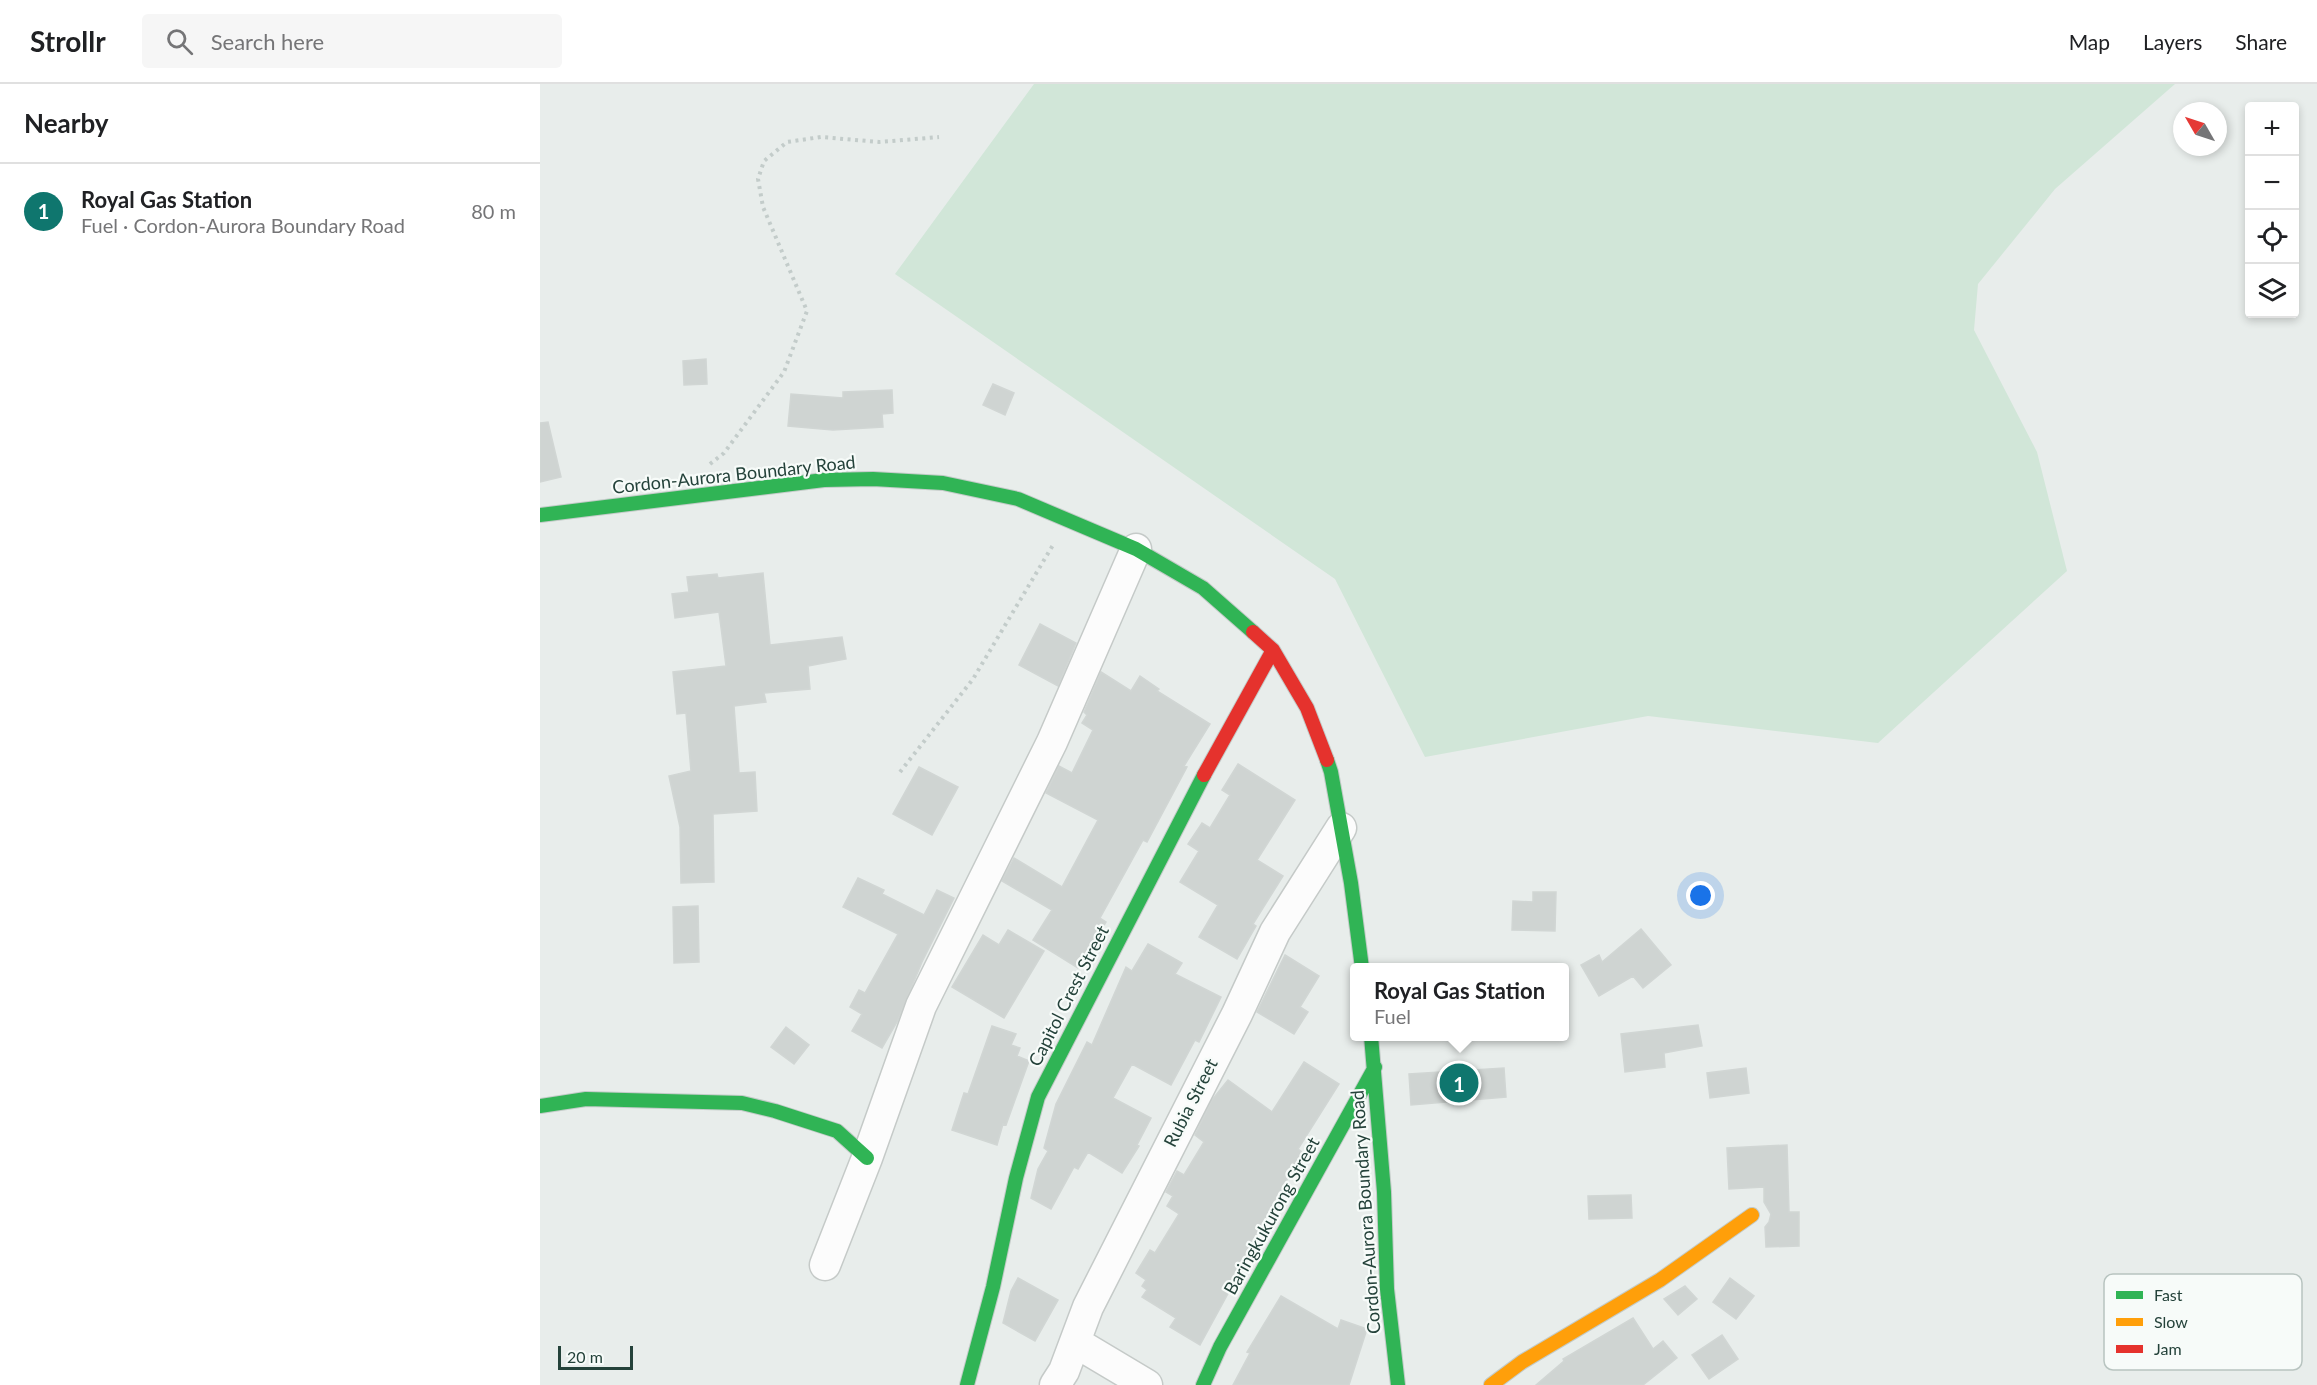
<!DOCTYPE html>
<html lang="en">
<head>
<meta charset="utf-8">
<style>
  body { margin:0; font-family:Lato,sans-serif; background:#f6f6f6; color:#202124 }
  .controls { position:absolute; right:18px; top:18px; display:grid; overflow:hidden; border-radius:6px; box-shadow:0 3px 9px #0003 }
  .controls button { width:54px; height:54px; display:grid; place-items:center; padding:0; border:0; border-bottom:2px solid #e0e0e0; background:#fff; color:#202124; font:30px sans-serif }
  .compass { position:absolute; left:1633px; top:18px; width:54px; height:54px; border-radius:50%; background:#fff; box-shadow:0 3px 9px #0003; rotate:309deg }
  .scale { position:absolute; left:18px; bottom:15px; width:75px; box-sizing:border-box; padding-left:6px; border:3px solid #24423a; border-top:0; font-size:16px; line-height:21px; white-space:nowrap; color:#24423a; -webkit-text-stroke:4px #f7fbf9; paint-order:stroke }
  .you { position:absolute; left:1161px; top:812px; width:21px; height:21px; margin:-15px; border:4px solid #fff; border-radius:50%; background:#1a73e8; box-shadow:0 0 0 9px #1a73e833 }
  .badge { display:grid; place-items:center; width:39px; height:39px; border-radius:50%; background:#0f766e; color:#fff; font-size:20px; font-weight:700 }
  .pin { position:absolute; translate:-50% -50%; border:3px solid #fff; box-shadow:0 2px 6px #0006 }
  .popup { position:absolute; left:810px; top:879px; width:219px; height:78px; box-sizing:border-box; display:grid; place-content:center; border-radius:6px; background:#fff; filter:drop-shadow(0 2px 4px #0005); font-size:20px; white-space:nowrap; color:#757577 }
  .popup b { font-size:22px; color:#202124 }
  .popup::after { content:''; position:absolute; left:50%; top:100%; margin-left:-12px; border:12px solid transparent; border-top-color:#fff }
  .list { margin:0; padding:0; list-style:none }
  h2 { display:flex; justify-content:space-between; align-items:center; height:78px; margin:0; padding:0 24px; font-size:26px }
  h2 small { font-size:20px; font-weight:400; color:#757577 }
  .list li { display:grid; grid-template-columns:39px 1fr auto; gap:18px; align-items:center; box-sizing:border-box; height:96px; padding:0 24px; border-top:2px solid #e0e0e0 }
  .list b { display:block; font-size:22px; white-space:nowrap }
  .list p { margin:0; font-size:20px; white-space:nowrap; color:#757577 }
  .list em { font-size:20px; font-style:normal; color:#757577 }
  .icon { flex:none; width:33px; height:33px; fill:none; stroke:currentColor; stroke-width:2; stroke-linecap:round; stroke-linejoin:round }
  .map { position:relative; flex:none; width:1777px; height:1301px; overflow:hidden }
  header { display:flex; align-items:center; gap:36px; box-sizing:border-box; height:84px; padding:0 30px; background:#fff; border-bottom:2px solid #e0e0e0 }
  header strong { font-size:28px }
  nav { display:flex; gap:33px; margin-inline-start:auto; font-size:21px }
  .search { width:420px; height:54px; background:#f6f6f6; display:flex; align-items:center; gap:15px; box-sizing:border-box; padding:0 21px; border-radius:6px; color:#757577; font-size:22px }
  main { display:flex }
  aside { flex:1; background:#fff }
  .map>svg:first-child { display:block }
</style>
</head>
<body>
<header>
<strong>Strollr</strong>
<div class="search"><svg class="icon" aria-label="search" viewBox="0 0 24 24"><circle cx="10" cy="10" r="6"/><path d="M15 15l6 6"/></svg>Search here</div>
<nav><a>Map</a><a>Layers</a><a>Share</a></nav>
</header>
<main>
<aside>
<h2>Nearby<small></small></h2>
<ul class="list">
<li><span class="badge">1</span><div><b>Royal Gas Station</b><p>Fuel · Cordon-Aurora Boundary Road</p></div><em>80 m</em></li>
</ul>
</aside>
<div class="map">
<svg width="1777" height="1301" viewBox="0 0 1777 1301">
  <rect width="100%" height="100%" fill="#e8edeb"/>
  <path fill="#d1e6d8" d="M 494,0 L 1635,0 L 1515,105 L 1438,200 L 1434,246 L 1497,368 L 1527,487 L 1338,659 L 1108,632 L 885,673 L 795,495 L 355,190 Z"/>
  <path fill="#cfd4d2" stroke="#d1d6d4" stroke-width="1.5" d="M 166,275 L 167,300 L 144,301 L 143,277 Z
    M 453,300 L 474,309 L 465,331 L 443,321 Z
    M 352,306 L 353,329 L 342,330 L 343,343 L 293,346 L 248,342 L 251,310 L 303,314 L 303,308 Z
    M 8,338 L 21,393 L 0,398 L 0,339 Z
    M 223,489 L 230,561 L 302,553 L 306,575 L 268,582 L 270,605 L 224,609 L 226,618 L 194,622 L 199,689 L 215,688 L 217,727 L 173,730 L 174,798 L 141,799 L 140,743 L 129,692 L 151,687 L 146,629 L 137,630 L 133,588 L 186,582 L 179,528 L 135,534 L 132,510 L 149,508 L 147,493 L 177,490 L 178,494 Z
    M 500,540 L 536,559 L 518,602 L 479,581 Z
    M 561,588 L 591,607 L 600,592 L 619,605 L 617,607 L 670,640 L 644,682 L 647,683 L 607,758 L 603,756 L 560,834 L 566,838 L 552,862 L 554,863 L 544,882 L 541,880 L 538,884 L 493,856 L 512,826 L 462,797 L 474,774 L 522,803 L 558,736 L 506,709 L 519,682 L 532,689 L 553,646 L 542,639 L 547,631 L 544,628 Z
    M 698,680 L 755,716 L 717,776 L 743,792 L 713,840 L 716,842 L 697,875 L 659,853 L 678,821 L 640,798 L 659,767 L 648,760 L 662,739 L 670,744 L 690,711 L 682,706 Z
    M 379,683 L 418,703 L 392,751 L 353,730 Z
    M 318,794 L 344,806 L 342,810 L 384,831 L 397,806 L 414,814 L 382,878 L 357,938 L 342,964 L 312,947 L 322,930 L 310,923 L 319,906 L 325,909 L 358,850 L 303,823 Z
    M 993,808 L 1016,808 L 1015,847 L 972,846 L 973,817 L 993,818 Z
    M 158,822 L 159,878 L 134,879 L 133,823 Z
    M 1101,845 L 1131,881 L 1103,904 L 1093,892 L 1059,912 L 1041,881 L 1059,871 L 1062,878 Z
    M 468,846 L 504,867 L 464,934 L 412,903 L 443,851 L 459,861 Z
    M 608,860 L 642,879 L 635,890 L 681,913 L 659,958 L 655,956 L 631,1001 L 592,980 L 573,1014 L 611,1034 L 597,1061 L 599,1062 L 582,1089 L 548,1068 L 538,1085 L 534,1083 L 511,1125 L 491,1114 L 498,1085 L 508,1067 L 504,1064 L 516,1020 L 547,958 L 552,961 L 586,883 L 592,887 Z
    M 745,871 L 779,892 L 760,923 L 768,928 L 754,950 L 717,928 Z
    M 1158,941 L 1162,962 L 1124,969 L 1125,983 L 1085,988 L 1081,950 Z
    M 452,942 L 476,950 L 471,961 L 480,964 L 477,972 L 489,977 L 466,1041 L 463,1040 L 457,1061 L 412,1046 L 424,1009 L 428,1010 Z
    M 246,943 L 269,961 L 254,980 L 231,963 Z
    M 764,978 L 799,1000 L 758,1065 L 762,1068 L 732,1123 L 734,1125 L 660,1261 L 630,1243 L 636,1234 L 602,1213 L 607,1206 L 602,1202 L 606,1196 L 596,1189 L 610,1166 L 615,1169 L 639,1130 L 627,1122 L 633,1112 L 626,1108 L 637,1087 L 644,1091 L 664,1058 L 655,1051 L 672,1016 L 688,996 L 732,1028 Z
    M 964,984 L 966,1013 L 871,1021 L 869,990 Z
    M 1206,984 L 1209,1009 L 1170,1014 L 1167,989 Z
    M 1247,1061 L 1249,1128 L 1259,1128 L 1259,1162 L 1226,1163 L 1225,1143 L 1229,1138 L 1231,1130 L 1224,1118 L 1224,1103 L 1189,1105 L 1187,1064 Z
    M 1091,1111 L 1092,1134 L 1049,1135 L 1048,1112 Z
    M 478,1194 L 518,1216 L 495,1257 L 463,1239 L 471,1207 Z
    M 1190,1194 L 1214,1212 L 1196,1235 L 1173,1218 Z
    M 1145,1202 L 1157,1215 L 1138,1231 L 1124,1215 Z
    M 741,1212 L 798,1245 L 801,1236 L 827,1245 L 809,1301 L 693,1301 L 710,1269 L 707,1268 Z
    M 1093,1234 L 1113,1265 L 1123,1257 L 1137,1274 L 1103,1301 L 996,1301 L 1024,1277 L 1023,1275 Z
    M 1182,1251 L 1198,1275 L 1169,1295 L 1152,1271 Z"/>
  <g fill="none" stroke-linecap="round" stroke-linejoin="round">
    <g stroke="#c5cac8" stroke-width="33">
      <path id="street" d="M 285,1181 L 327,1074 L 381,922 L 512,658 L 596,465
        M 535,1258 L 607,1301
        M 515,1301 L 524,1287 L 548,1223 L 697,930 L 735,848 L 801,744"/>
    </g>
    <g stroke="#c3cbc8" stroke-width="16">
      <path id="fast" d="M 0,431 L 284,396 L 333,395 L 403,399 L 478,415 L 596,465 L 663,504 L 713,548
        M 787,676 L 791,688 L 811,799 L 822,884
        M 831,952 L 844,1108 L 847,1205 L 858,1301
        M 0,1022 L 46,1015 L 202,1019 L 235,1027 L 297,1047 L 327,1074
        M 427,1301 L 453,1203 L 476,1094 L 498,1013 L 664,691
        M 663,1301 L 680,1263 L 835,983"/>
    </g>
    <g stroke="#c3cbc8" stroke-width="16">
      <path id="slow" d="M 951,1301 L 982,1278 L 1120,1196 L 1212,1131"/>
    </g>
    <g stroke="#c3cbc8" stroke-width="16">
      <path id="jam" d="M 713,548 L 733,566 L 767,624 L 787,676
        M 664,691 L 733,566"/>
    </g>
    <path stroke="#c3ccca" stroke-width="4" stroke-dasharray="3 4.5" stroke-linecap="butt" d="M 170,380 L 184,369 L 244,288 L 267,227 L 223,123 L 218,95 L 224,77 L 247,58 L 281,53 L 339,58 L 399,53
      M 360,688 L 433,595 L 513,461"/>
    <use href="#street" stroke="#fcfcfc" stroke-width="30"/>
    <use href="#fast" stroke="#30b455" stroke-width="14"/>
    <use href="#slow" stroke="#ff9f0a" stroke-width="14"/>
    <use href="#jam" stroke="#e5322d" stroke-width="14"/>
  </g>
  <g text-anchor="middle" stroke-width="4.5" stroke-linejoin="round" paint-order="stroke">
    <g font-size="18" fill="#24423a" stroke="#f7fbf9">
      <text transform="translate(194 391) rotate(-6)" y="6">Cordon-Aurora Boundary Road</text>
      <text transform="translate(529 912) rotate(-63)" y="6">Capitol Crest Street</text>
      <text transform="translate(651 1019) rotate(-63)" y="6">Rubia Street</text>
      <text transform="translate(826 1128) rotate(-94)" y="6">Cordon-Aurora Boundary Road</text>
      <text transform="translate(732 1132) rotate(-61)" y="6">Baringkukurong Street</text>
    </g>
  </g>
  <rect x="1564" y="1190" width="198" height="96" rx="9" fill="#f7fbf9" stroke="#b8c4c0" stroke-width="1.5"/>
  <rect x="1576" y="1207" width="27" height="8" fill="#30b455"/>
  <rect x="1576" y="1234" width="27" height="8" fill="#ff9f0a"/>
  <rect x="1576" y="1261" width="27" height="8" fill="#e5322d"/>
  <g font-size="16" fill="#24423a">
    <text x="1614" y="1217">Fast</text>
    <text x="1614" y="1244">Slow</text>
    <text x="1614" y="1271">Jam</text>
  </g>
</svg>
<div class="controls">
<button>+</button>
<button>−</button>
<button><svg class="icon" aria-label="locate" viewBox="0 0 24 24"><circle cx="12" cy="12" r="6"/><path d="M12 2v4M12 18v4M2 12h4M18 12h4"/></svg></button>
<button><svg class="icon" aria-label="layers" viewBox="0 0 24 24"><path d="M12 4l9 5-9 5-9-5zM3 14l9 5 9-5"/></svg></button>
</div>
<svg class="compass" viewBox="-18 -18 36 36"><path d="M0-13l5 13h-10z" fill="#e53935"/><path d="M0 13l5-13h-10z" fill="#757577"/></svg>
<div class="scale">20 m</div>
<div class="you"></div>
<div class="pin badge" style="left:919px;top:999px">1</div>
<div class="popup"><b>Royal Gas Station</b>Fuel</div>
</div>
</main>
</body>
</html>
